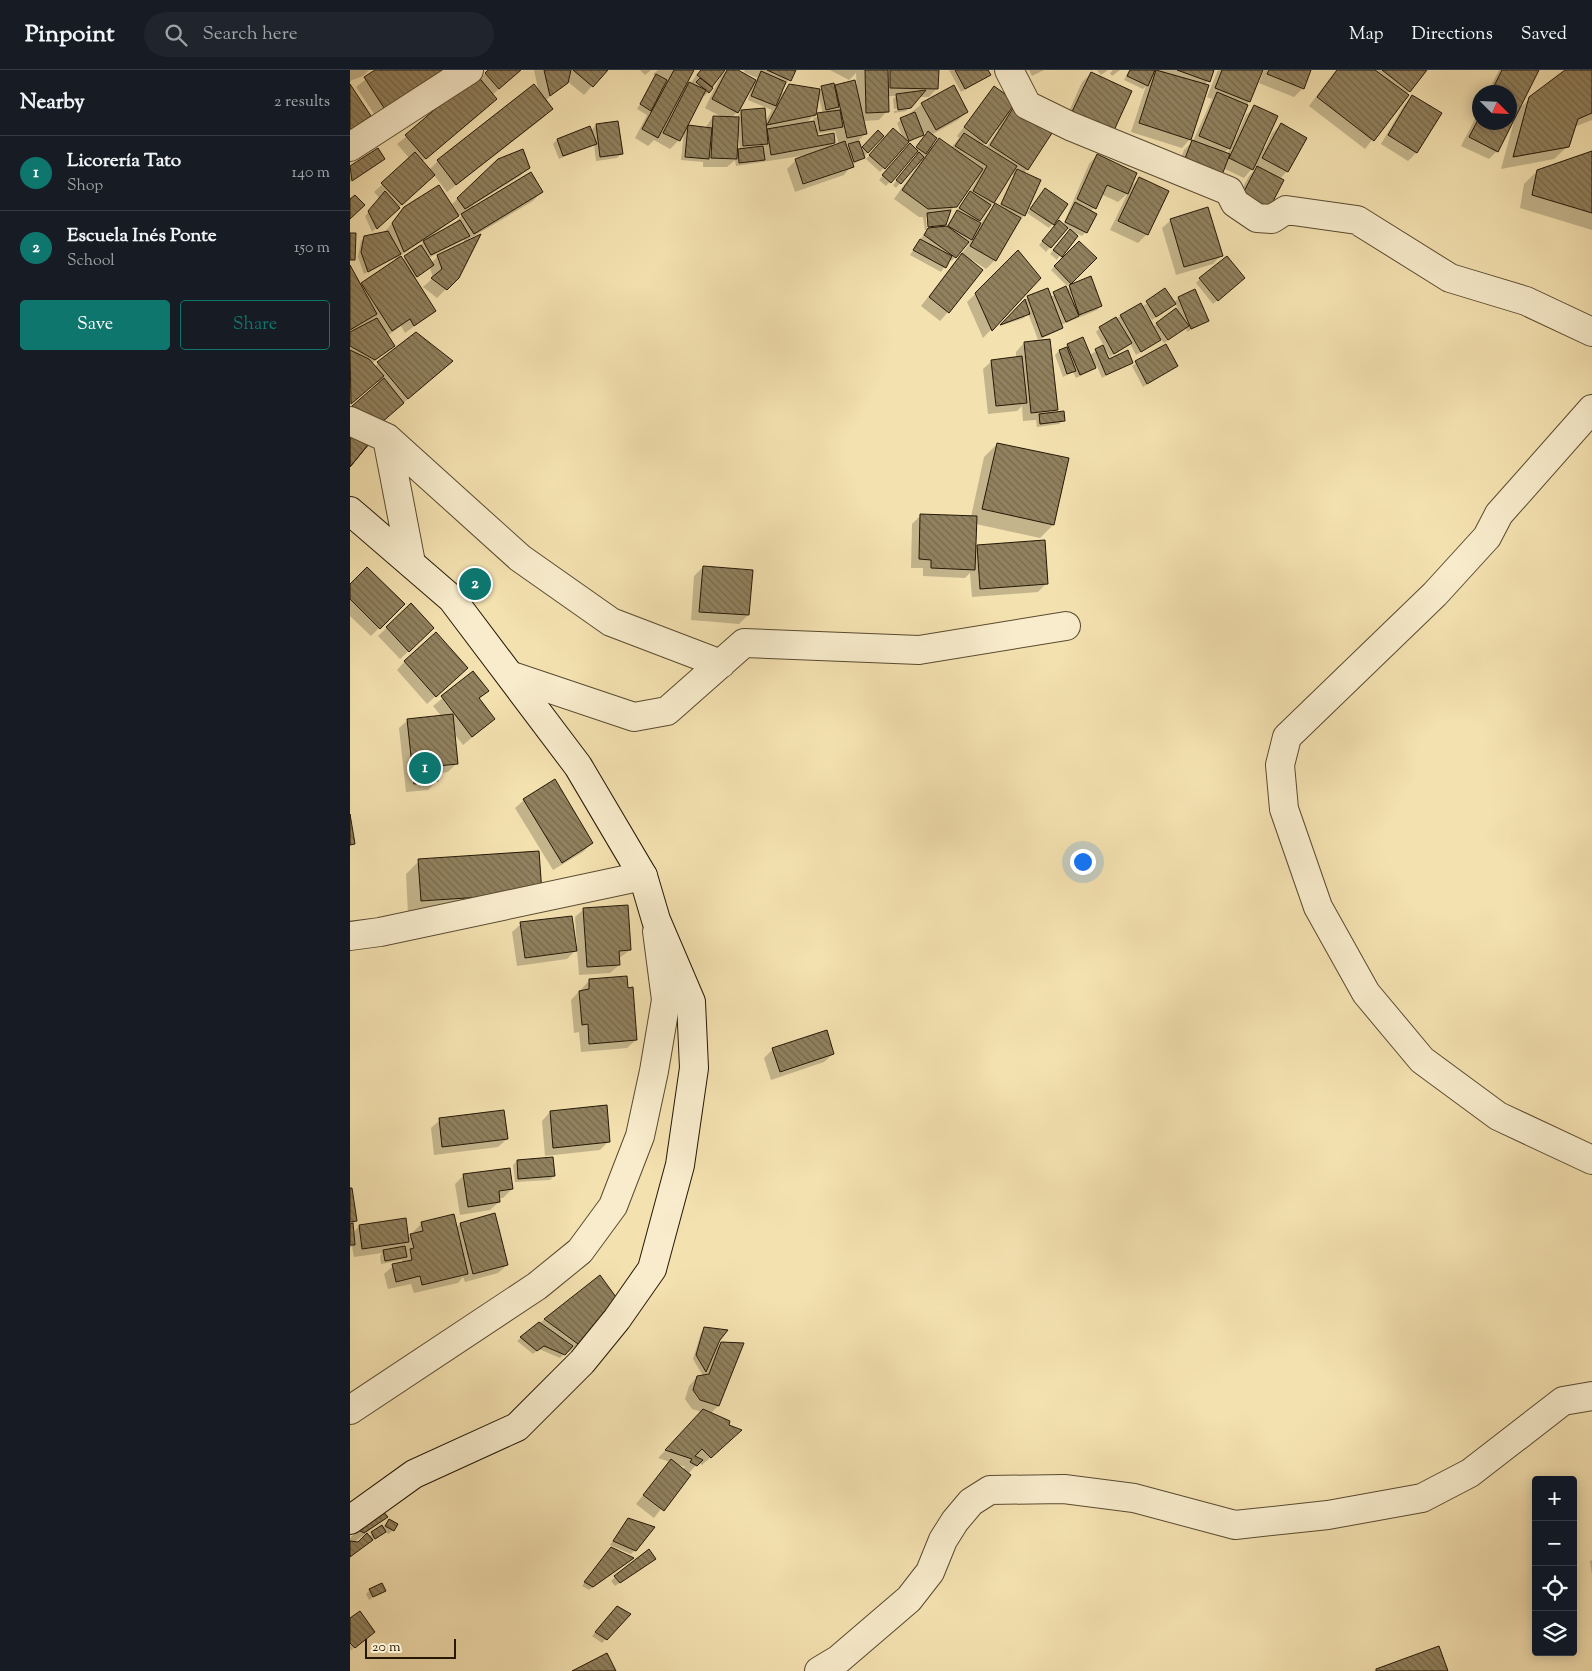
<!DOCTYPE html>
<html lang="en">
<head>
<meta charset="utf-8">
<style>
  body { margin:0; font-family:"Sorts Mill Goudy",serif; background:#20242c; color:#f1f3f6 }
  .controls { position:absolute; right:15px; bottom:15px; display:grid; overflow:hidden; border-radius:5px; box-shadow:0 2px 12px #0003 }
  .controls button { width:45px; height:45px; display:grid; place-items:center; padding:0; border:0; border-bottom:1px solid #363941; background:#171b24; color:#f1f3f6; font:25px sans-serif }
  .compass { position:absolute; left:1122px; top:15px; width:45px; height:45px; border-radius:50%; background:#171b24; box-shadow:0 2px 12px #0003; rotate:114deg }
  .scale { position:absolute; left:15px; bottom:12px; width:91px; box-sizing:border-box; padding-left:5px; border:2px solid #251806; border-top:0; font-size:14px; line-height:18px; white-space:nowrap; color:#251806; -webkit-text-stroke:4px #f8eccc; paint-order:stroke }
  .you { position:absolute; left:732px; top:791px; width:18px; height:18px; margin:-12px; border:4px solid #fff; border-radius:50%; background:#1a73e8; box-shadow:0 0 0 8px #1a73e833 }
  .badge { display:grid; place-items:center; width:32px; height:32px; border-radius:50%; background:#0f766e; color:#fff; font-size:16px; font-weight:700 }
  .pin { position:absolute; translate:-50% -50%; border:2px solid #fff; box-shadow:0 1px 5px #0006 }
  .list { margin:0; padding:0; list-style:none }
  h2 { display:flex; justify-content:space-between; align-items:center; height:65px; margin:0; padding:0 20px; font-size:21px }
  h2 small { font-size:16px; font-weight:400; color:#9ea1a6 }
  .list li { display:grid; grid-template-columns:32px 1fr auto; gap:15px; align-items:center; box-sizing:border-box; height:75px; padding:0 20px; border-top:1px solid #363941 }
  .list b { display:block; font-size:19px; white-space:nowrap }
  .list p { margin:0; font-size:16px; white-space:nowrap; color:#9ea1a6 }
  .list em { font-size:16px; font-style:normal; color:#9ea1a6 }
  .actions { display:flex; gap:10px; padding:15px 20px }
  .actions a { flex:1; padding:11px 0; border:1px solid #0f766e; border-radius:5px; text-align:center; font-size:18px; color:#0f766e }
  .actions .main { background:#0f766e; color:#fff }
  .icon { flex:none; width:28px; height:28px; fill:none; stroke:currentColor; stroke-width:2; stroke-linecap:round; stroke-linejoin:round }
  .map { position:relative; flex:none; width:1242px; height:1601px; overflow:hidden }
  header { display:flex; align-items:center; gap:30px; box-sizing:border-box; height:70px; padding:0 25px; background:#171b24; border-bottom:1px solid #363941 }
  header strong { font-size:24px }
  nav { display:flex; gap:28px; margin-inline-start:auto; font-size:18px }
  .search { width:350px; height:45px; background:#20242c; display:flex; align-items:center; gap:12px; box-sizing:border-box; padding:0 18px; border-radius:28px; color:#9ea1a6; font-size:19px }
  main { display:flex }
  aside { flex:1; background:#171b24 }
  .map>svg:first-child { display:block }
</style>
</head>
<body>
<header>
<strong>Pinpoint</strong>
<div class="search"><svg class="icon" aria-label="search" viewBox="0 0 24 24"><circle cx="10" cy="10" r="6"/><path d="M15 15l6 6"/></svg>Search here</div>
<nav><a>Map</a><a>Directions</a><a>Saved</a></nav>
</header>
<main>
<aside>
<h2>Nearby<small>2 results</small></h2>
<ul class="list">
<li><span class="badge">1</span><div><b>Licorería Tato</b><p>Shop</p></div><em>140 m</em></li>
<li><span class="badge">2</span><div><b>Escuela Inés Ponte</b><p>School</p></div><em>150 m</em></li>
</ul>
<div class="actions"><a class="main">Save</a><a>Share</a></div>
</aside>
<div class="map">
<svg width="1242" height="1601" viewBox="0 0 1242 1601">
  <defs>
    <pattern id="building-back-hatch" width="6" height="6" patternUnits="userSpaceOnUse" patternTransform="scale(1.25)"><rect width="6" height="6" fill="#91815e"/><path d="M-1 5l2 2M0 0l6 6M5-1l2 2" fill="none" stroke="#76694c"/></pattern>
  </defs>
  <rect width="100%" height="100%" fill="#f4e1b0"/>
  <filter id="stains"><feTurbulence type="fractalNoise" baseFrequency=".004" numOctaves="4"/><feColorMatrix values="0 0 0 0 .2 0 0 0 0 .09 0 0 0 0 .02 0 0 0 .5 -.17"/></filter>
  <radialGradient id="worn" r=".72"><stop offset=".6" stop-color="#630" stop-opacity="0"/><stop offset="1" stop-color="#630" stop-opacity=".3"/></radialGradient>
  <path fill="#0003" fill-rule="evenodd" d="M 0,0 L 19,0 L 13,6 L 0,11 Z
    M 28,0 L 89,12 L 29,51 L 6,17 Z
    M 140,0 L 171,0 L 142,25 L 137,38 L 72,92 L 79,100 L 88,91 L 189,23 L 184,0 L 220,0 L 220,2 L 222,0 L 256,0 L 234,25 L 217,11 L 195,31 L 201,39 L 193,48 L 97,122 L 84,105 L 22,162 L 15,146 L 30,129 L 24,122 L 60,89 L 47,74 Z
    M 290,0 L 301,0 L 295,5 Z
    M 308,0 L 343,0 L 337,12 L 340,14 L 350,0 L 373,0 L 358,22 L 355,26 L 352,24 L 336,56 L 355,58 L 363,47 L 374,48 L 355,38 L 371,6 L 377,0 L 385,0 L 406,11 L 407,8 L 394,2 L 395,0 L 445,0 L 428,27 L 440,16 L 470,20 L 486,16 L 507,19 L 506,3 L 499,10 L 480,0 L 588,0 L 587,18 L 579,27 L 569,27 L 561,36 L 544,39 L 543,29 L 546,26 L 537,26 L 537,41 L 529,50 L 513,51 L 516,63 L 508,71 L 511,80 L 528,62 L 532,66 L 513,88 L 502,95 L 494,105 L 445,122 L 437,99 L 446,90 L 457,85 L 386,96 L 385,90 L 377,97 L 353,97 L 353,92 L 331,90 L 334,61 L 329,70 L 320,79 L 304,70 L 298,76 L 285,68 L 297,45 L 287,39 L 306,6 L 303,4 ZM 403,13 L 398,30 L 422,40 L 415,53 L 391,41 L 387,48 L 381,48 L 387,42 ZM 468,24 L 473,44 L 464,48 ZM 463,46 L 464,52 L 456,53 ZM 485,61 L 489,75 L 478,79 L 484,73 L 467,67 L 466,64 ZM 387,64 L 388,64 L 390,80 L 386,82 ZM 501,73 L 496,78 L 495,74 Z
    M 599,0 L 636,0 L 639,5 L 611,22 Z
    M 679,0 L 694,0 L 682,6 Z
    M 747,0 L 758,0 L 751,5 Z
    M 763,0 L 770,0 L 762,6 L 760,3 Z
    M 779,0 L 863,0 L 855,15 L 840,69 L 832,78 L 781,62 L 796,16 L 793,19 L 774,10 Z
    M 868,0 L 912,0 L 884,66 L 886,67 L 896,45 L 905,37 L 913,77 L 915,78 L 922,63 L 931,55 L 937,101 L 930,109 L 880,141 L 899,106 L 907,98 L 904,96 L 894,108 L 873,98 L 824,108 L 834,80 L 843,71 L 862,29 L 857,27 ZM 881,76 L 877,85 L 874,83 Z
    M 914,0 L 960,0 L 953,18 L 944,27 L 909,13 Z
    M 986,0 L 1075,0 L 1015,79 L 959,36 Z
    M 1149,0 L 1187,0 L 1168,40 L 1180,28 L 1217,0 L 1242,0 L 1242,50 L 1224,57 L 1218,76 L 1204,89 L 1151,99 L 1165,48 L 1147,81 L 1139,89 L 1111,76 L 1130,39 L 1130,52 L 1160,52 L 1160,22 L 1138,22 Z
    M 741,3 L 760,67 L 712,57 L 732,12 Z
    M 644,18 L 657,43 L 665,37 L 677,99 L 674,103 L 674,145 L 645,190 L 636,199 L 622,190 L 598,242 L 590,251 L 571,236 L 619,174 L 617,173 L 602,191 L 599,190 L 591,202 L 560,185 L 574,164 L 577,161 L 580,163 L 578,147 L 576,147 L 577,160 L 575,160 L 573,147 L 569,147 L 544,129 L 571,91 L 570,90 L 546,118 L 543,115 L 568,85 L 565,83 L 536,116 L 529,110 L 556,79 L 565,80 L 578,62 L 574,63 L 570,59 L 572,65 L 556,74 L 530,102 L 516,89 L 543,59 L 553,68 L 547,53 L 572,34 L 617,41 L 608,50 L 581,65 L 579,79 L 589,70 L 601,78 L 609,68 L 607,66 ZM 646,59 L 648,60 L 636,78 L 632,76 ZM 661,103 L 664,105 L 649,137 L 645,135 L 630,154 L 627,153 L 643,133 ZM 625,109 L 627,110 L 618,125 L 593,161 L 599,143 Z
    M 1063,26 L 1067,82 L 1058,91 L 1031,74 L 1054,35 Z
    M 558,39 L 556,41 L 544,43 L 544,41 Z
    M 246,55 L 271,84 L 267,88 L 246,91 L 244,74 L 209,89 L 203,74 L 207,70 L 241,61 Z
    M 28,79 L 34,89 L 0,112 L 0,97 Z
    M 1242,82 L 1242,160 L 1170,138 L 1174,114 L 1187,101 Z
    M 747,85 L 779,118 L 789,109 L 797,164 L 788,173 L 760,160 L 778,123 L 768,132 L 751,124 L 741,142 L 736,162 L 732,166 L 723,162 L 707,190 L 700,184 L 720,160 L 716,158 L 696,182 L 689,175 L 706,156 L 713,155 L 739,94 Z
    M 149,90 L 178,97 L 170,106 L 123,135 L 124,137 L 191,122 L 183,131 L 119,169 L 108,207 L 87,228 L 73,217 L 83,208 L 80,198 L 64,209 L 85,241 L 55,263 L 51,256 L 37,266 L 43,275 L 21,294 L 24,297 L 66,264 L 93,299 L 16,365 L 0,395 L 0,340 L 29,314 L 27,311 L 0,334 L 0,197 L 10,216 L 46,191 L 45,188 L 14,204 L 8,187 L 11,171 L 15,167 L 34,163 L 55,137 L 101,135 ZM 115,141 L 104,155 L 85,166 L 84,164 ZM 74,170 L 70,177 L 52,190 L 50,186 ZM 114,170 L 115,173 L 88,186 L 81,193 L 78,188 Z
    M 695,120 L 703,154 L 699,158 L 677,143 Z
    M 821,150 L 871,185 L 863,194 L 826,205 L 812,158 Z
    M 729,172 L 745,188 L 717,216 L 701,200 Z
    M 668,182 L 690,208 L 633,268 L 617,232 Z
    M 741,208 L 751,236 L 747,240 L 711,255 L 712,258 L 708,261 L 688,270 L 678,243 L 674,248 L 650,256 L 678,227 L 700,227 Z
    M 850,209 L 889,212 L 863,234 L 846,213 Z
    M 815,220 L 823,233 L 829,228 L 858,250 L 837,262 L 836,258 L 814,273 L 811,269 L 786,285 L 780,273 L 760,287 L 756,280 L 754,281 L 759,290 L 781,292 L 752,308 L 747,296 L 741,301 L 726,308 L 723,302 L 713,307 L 705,285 L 709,281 L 718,275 L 740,285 L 754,276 L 746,262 L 750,258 L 790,235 L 792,237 ZM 825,233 L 828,239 L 803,257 L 795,244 L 797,243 L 802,250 Z
    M 674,273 L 707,340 L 703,343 L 713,350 L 709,354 L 687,357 L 686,350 L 673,351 L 672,336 L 667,341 L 638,344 L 633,299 L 642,291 L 666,288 L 666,282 Z
    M 815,275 L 826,296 L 793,317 L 782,296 Z
    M 647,374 L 717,389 L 703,455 L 690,468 L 626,454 L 625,478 L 627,476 L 696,514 L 688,522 L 622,527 L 620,503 L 615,508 L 573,506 L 573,498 L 561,498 L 562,454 L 571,445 L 621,447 L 634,387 Z
    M 353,497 L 398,545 L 389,554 L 341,550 L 344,506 Z
    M 0,516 L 53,534 L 21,566 L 0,546 Z
    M 61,535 L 74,567 L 50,589 L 28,566 Z
    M 55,591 L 108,606 L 77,634 L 47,600 Z
    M 123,603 L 137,621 L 129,629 L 144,649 L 113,675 L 103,662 L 106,694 L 98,702 L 86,704 L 87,711 L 78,720 L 56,722 L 49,658 L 58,650 L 91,646 L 83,636 Z
    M 174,730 L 242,773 L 233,782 L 203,800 L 165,738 Z
    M 69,791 L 191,822 L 58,844 L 56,804 Z
    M 234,839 L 280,880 L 268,889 L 269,895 L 260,903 L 229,905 L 227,879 L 217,889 L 167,896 L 162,862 L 171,854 L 227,876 L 225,847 Z
    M 239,911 L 286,970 L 277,978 L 231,982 L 229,962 L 224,963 L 221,930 Z
    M 423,979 L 483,984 L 474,992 L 421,1010 L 414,988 Z
    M 200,1042 L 259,1071 L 250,1080 L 195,1086 L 192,1051 Z
    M 90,1050 L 157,1069 L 148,1077 L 84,1085 L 81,1058 Z
    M 167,1091 L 204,1106 L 200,1110 L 165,1112 L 163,1095 Z
    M 114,1105 L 162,1119 L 153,1128 L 148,1128 L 149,1132 L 140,1140 L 110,1145 L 105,1114 Z
    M 0,1119 L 6,1151 L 2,1155 L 3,1163 L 9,1156 L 58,1168 L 64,1164 L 63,1162 L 72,1153 L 106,1158 L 110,1154 L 157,1195 L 148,1203 L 115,1212 L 113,1207 L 108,1213 L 64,1223 L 61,1214 L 38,1219 L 34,1204 L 43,1196 L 53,1193 L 52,1190 L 31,1194 L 30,1186 L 32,1183 L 4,1187 L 2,1176 L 0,1178 Z
    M 249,1206 L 261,1243 L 219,1282 L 217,1281 L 210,1288 L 189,1279 L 183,1284 L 167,1271 Z
    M 355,1259 L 364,1280 L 371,1273 L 368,1336 L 360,1344 L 377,1356 L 382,1369 L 352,1395 L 349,1392 L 338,1404 L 304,1448 L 286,1434 L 320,1392 L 308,1388 L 352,1342 L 342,1339 L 335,1329 L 339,1316 L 347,1307 L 353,1306 L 343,1289 L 351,1263 ZM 326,1394 L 335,1397 L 333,1400 Z
    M 37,1447 L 3,1473 L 8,1474 L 32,1457 L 33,1459 L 39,1450 L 43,1460 L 39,1464 L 35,1462 L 0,1486 L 0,1468 L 5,1463 L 1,1461 Z
    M 278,1449 L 285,1480 L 281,1484 L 260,1475 Z
    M 257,1482 L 278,1492 L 239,1520 L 232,1516 Z
    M 304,1489 L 265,1516 L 261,1511 L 265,1507 Z
    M 1242,1490 L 1242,1505 L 1240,1491 Z
    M 20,1520 L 34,1520 L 19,1530 L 16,1524 Z
    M 264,1541 L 279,1544 L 252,1573 L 242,1566 Z
    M 0,1550 L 19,1566 L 0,1581 Z"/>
  <path fill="url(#building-back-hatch)" stroke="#251806" d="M 25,0 L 97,0 L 38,44 L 14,7 Z
    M 138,0 L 171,0 L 149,19 L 135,3 Z
    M 194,0 L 221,0 L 218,13 L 200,26 Z
    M 223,0 L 258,0 L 243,17 Z
    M 324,0 L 344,0 L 308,68 L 292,59 Z
    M 351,0 L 375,0 L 362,17 L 347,5 Z
    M 377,0 L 388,0 L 406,10 L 388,43 L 362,29 Z
    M 417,0 L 446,0 L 441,11 Z
    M 515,0 L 538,0 L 539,42 L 516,43 Z
    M 540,0 L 589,0 L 588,19 L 540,18 Z
    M 605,0 L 638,0 L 641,5 L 615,19 Z
    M 780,0 L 805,0 L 798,16 L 777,6 Z
    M 806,0 L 859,15 L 841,70 L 789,53 Z
    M 827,0 L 864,0 L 860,12 Z
    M 872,0 L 913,0 L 900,32 L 865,18 Z
    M 919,0 L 961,0 L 954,19 L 917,4 Z
    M 987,0 L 1025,0 L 1059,25 L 1024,71 L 967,27 Z
    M 1032,0 L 1077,0 L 1060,22 Z
    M 1152,0 L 1189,0 L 1148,82 L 1119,67 L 1130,46 L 1130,52 L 1160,52 L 1160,22 L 1141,22 Z
    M 1215,0 L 1242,0 L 1242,43 L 1228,49 L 1219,77 L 1163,87 L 1179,27 Z
    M 411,1 L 436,12 L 426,36 L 401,26 Z
    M 741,2 L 782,21 L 761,67 L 719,48 Z
    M 126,4 L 147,29 L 76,89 L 55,65 Z
    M 306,4 L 317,10 L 301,41 L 290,34 Z
    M 350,8 L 363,18 L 359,23 L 346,12 Z
    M 505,10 L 517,64 L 497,68 L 485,15 Z
    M 339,12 L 356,20 L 330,71 L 313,63 Z
    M 484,13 L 489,37 L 476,40 L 471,16 Z
    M 0,14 L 21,46 L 0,60 Z
    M 184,14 L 203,39 L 106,115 L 87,90 Z
    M 439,14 L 470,19 L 466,45 L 417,55 Z
    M 604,15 L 618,42 L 586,60 L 571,33 Z
    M 644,16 L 666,32 L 636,74 L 614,57 Z
    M 576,20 L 561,38 L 548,40 L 546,24 Z
    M 867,22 L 898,35 L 880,79 L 849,66 Z
    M 1062,25 L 1092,43 L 1067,83 L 1038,65 Z
    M 665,35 L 704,60 L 678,100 L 640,75 Z
    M 904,35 L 928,46 L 903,100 L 879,88 Z
    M 415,38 L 418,74 L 393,76 L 391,40 Z
    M 490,40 L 493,57 L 470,61 L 467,43 Z
    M 565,42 L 574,65 L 559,71 L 550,48 Z
    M 363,46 L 389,47 L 387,89 L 361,88 Z
    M 268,51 L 273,84 L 250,87 L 246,54 Z
    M 464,51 L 468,66 L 484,63 L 485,73 L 421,85 L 417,59 Z
    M 931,53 L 957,68 L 938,102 L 912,88 Z
    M 338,55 L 362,58 L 359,89 L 335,87 Z
    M 240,56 L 247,74 L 213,86 L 207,69 Z
    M 543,58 L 559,72 L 535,99 L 519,85 Z
    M 528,60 L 534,66 L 518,83 L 512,77 Z
    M 578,61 L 587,68 L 576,84 L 566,77 Z
    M 614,63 L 667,96 L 644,133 L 623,121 L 637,96 L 605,76 Z
    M 589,68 L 633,99 L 607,137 L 578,139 L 552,120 Z
    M 842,70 L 880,84 L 869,113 L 831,99 Z
    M 495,71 L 504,97 L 453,114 L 445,89 Z
    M 509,71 L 515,88 L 504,92 L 498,74 Z
    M 560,73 L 568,81 L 541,113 L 532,105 Z
    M 413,76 L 415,90 L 389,93 L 388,79 Z
    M 28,78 L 35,89 L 2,111 L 0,96 Z
    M 173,79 L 180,98 L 115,139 L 107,128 L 148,89 Z
    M 1242,81 L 1242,143 L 1182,125 L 1187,100 Z
    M 65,82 L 85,105 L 52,135 L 31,113 Z
    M 569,82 L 574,87 L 551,114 L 546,110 Z
    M 747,84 L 787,103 L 778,124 L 757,115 L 746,139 L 727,129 Z
    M 907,96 L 934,110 L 915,147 L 888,133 Z
    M 667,99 L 691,110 L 675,146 L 651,134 Z
    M 181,102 L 193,122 L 124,164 L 111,144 Z
    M 789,107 L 819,121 L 798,165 L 768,151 Z
    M 89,115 L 109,146 L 54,182 L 42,153 L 54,137 Z
    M 695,118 L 718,134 L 704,155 L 680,139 Z
    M 35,121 L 50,138 L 27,159 L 18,141 Z
    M 620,121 L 641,135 L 630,151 L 609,138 Z
    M 5,125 L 15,135 L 0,149 L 0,129 Z
    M 725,132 L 747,144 L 737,163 L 715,152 Z
    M 645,133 L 671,148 L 646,191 L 620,176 Z
    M 858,137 L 873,186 L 834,197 L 820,149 Z
    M 601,140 L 596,155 L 578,157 L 577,143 Z
    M 607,140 L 631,153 L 622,170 L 598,156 Z
    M 110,150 L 120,166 L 81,185 L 73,171 Z
    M 709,150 L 718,158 L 701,178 L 692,171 Z
    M 597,156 L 619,172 L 606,188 L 574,165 L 578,158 Z
    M 720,159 L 728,166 L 712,187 L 703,180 Z
    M 38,161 L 51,184 L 18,202 L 11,182 L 14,166 Z
    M 0,163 L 6,163 L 5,190 L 0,190 Z
    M 131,164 L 109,208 L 97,220 L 81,208 L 92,199 L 87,185 Z
    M 570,169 L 602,186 L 596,198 L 563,180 Z
    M 729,171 L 747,188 L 721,214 L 704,196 Z
    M 71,175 L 84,195 L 67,207 L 54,186 Z
    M 668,180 L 691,208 L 642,261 L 625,223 Z
    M 612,183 L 633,200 L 599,243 L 579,227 Z
    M 51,186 L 86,241 L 64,256 L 60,249 L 42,261 L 11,213 Z
    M 877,186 L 895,208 L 868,231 L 849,208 Z
    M 0,195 L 27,244 L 0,260 Z
    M 741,206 L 752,236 L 729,245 L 719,215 Z
    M 716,216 L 729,246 L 716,252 L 703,222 Z
    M 698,218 L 713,258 L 692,267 L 677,226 Z
    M 815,218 L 826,234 L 806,247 L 796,231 Z
    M 845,219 L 859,251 L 841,259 L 828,227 Z
    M 675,229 L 680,244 L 650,255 Z
    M 791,233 L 811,270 L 791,282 L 770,245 Z
    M 826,238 L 839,256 L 818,270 L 806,253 Z
    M 766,247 L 782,273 L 764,284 L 749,257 Z
    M 27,248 L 45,276 L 25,290 L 0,276 L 0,262 Z
    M 66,262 L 103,291 L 58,329 L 27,292 Z
    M 733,267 L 746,298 L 730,305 L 717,274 Z
    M 700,269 L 708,340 L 681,343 L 674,272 Z
    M 816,274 L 828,296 L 797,314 L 785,291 Z
    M 753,275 L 759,289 L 778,280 L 783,293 L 756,305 L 745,279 Z
    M 717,277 L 726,301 L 717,304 L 709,280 Z
    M 0,280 L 19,289 L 34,306 L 1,334 Z
    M 672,286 L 677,333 L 646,336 L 641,290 Z
    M 34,308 L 54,333 L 23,360 L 2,336 Z
    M 714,341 L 715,351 L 690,354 L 689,344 Z
    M 0,362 L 23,369 L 0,397 Z
    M 0,362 L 23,369 L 0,397 Z
    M 647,373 L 719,388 L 704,455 L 632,439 Z
    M 570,444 L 627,446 L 625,500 L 581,498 L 581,490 L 569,489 Z
    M 695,470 L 698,514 L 630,519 L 627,475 Z
    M 353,496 L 403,500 L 399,545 L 349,542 Z
    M 17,497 L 55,534 L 30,559 L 0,529 L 0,514 Z
    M 61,533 L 84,558 L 59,582 L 36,557 Z
    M 86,562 L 118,598 L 86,627 L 54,591 Z
    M 123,601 L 139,621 L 129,628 L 145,649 L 122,667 L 91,626 Z
    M 103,644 L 108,694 L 87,696 L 88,711 L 64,714 L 57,649 Z
    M 205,709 L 243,773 L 212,793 L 173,729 Z
    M 0,744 L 5,774 L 0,775 Z
    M 189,781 L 192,823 L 71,831 L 68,789 Z
    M 278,835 L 281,880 L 269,881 L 270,895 L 237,897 L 233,838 Z
    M 222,846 L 227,881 L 175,888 L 170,852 Z
    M 277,906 L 278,918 L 283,917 L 287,970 L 239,974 L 238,954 L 232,955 L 229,921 L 239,919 L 239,909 Z
    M 477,960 L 484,984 L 430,1002 L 422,978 Z
    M 257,1035 L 260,1072 L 203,1078 L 200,1041 Z
    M 154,1040 L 158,1069 L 92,1077 L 89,1048 Z
    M 203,1087 L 205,1106 L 168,1109 L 167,1090 Z
    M 160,1098 L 163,1119 L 149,1121 L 150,1132 L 118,1137 L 113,1104 Z
    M 0,1118 L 2,1118 L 7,1151 L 0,1152 Z
    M 145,1143 L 158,1195 L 123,1204 L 110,1153 Z
    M 104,1144 L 118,1204 L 72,1215 L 70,1206 L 46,1212 L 42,1194 L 62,1190 L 60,1179 L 64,1178 L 60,1164 L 73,1161 L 71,1152 Z
    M 56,1148 L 59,1172 L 12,1179 L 9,1155 Z
    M 3,1153 L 5,1175 L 0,1175 L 0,1154 Z
    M 55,1176 L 57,1187 L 35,1191 L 33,1180 Z
    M 250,1205 L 271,1234 L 228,1274 L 194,1249 Z
    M 189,1252 L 223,1276 L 215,1285 L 194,1276 L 187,1281 L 170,1267 Z
    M 354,1257 L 378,1260 L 370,1270 L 356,1302 L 346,1285 Z
    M 371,1272 L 394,1273 L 369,1336 L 350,1330 L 343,1320 L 347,1306 L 359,1304 Z
    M 353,1339 L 380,1351 L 379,1355 L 392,1360 L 361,1388 L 352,1379 L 345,1386 L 353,1390 L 347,1396 L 340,1392 L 342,1389 L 315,1380 Z
    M 321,1389 L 341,1405 L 314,1441 L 293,1425 Z
    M 29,1437 L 38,1447 L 14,1463 L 3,1457 Z
    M 278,1448 L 305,1457 L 286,1481 L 263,1471 Z
    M 39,1449 L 48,1454 L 44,1461 L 35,1456 Z
    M 32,1455 L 36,1462 L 25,1469 L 21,1462 Z
    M 17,1463 L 23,1470 L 0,1487 L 0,1471 L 8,1472 Z
    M 261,1477 L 284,1488 L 243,1517 L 234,1512 Z
    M 299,1479 L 306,1489 L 270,1513 L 264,1506 Z
    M 32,1513 L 36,1521 L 23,1527 L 19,1519 Z
    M 267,1536 L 281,1544 L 257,1570 L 245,1562 Z
    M 10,1541 L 25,1562 L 5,1578 L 0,1573 L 0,1548 Z
    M 1089,1576 L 1098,1601 L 1026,1601 L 1026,1599 Z
    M 257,1583 L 266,1601 L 222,1601 Z"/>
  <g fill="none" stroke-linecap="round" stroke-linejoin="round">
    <g stroke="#594a30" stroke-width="30">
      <path id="street" d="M 659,0 L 677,35 L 720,56 L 879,121 L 885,133 L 907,148 L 922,149 L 936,140 L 1007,150 L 1100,208 L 1176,231 L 1242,262
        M 0,77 L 119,0
        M 1242,339 L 1149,444 L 1137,467 L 1085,524 L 937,667 L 930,695 L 934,739 L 968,837 L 1016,923 L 1072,990 L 1148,1046 L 1242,1090
        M 0,351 L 37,368 L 170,488 L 261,552 L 371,594
        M 37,368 L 61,493
        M 162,606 L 284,647 L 317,641 L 394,573 L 569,580 L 716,556
        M 0,866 L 30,862 L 293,806
        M 0,1340 L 187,1216 L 230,1181 L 263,1136 L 290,1066 L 304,1001 L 316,930 L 307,861
        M 469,1601 L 489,1589 L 559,1529 L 580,1502 L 593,1470 L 605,1451 L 621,1432 L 640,1420 L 714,1419 L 784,1428 L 885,1455 L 978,1445 L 1072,1428 L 1120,1403 L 1213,1331 L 1242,1326"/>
    </g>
    <g stroke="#251806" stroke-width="30">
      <path id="secondary" d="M 0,441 L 102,529 L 228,696 L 293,806 L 306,850 L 341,932 L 344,998 L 330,1095 L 302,1199 L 267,1249 L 232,1292 L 167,1357 L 64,1404 L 0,1450"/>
    </g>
    <use href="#street" stroke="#f8eccc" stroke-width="28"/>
    <use href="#secondary" stroke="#f8eccc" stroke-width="28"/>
  </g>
  <rect width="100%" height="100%" filter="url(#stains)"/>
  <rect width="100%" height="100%" fill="url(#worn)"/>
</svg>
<div class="controls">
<button>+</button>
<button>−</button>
<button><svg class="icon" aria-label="locate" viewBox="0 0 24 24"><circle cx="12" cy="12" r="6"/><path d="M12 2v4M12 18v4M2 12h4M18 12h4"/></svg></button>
<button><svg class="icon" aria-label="layers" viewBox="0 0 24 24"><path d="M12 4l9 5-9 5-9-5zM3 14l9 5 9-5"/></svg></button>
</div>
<svg class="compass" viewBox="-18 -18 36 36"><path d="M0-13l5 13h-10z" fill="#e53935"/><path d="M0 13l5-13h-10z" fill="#9ea1a6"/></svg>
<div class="scale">20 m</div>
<div class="you"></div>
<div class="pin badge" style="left:75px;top:698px">1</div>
<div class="pin badge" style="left:125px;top:514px">2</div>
</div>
</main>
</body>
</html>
